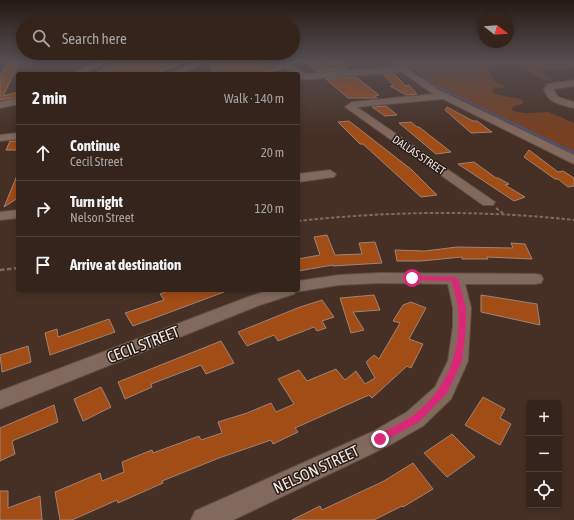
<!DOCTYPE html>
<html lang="en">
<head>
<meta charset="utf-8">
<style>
  body { margin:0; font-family:"Asap Condensed",sans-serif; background:#3f3029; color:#f1f3f6 }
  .controls { position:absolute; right:12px; bottom:12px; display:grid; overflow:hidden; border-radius:4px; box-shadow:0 2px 6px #0003 }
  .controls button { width:36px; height:36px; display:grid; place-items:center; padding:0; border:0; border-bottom:1px solid #4e413b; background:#34241c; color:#f1f3f6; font:20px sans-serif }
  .compass { position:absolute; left:478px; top:12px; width:36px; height:36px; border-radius:50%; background:#34241c; box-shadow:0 2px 6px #0003; rotate:107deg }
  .stop { position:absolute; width:12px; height:12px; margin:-9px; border:3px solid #db2777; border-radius:50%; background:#fff }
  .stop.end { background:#db2777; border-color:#fff; box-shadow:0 1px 4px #0008 }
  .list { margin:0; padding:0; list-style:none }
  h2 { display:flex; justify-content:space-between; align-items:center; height:52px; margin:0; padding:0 16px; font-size:17px }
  h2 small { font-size:13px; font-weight:400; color:#a9a4a3 }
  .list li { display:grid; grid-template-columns:26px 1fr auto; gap:12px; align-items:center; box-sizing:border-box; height:56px; padding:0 16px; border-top:1px solid #4e413b }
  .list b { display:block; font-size:15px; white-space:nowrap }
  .list p { margin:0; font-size:13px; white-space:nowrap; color:#a9a4a3 }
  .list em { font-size:13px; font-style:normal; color:#a9a4a3 }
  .icon { flex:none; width:22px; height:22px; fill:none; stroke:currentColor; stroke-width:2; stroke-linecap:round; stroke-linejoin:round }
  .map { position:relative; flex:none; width:574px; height:520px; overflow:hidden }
  .search { position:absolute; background:#34241c; box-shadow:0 2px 6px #0003; left:16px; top:16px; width:284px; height:44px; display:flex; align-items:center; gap:10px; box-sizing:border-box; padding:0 14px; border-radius:22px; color:#a9a4a3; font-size:15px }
  .panel { position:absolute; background:#34241c; box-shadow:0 2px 6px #0003; left:16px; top:72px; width:284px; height:220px; border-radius:4px }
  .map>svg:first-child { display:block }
</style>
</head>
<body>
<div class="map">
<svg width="574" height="520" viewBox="0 0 574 520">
  <rect width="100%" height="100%" fill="#463025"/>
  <path fill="#783f20" d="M 402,61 L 556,61 L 574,63 L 574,69 L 541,71 L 552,81 C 541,80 528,70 516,67 L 519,65 L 518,64 L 505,64 L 503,66 L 489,68 C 491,78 495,83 505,86 L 504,88 L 493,87 L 492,91 L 495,94 L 521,99 L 524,103 L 512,107 L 513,111 L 525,113 L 549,112 L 574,123 L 574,154 L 430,84 Z"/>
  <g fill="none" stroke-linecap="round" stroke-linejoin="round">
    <path stroke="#4a5276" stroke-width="2" d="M 405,61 L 425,76 L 432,84 L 494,114
      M 511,61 L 574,65"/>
    <path stroke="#4a5276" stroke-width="2.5" d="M 492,113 L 574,153"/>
  </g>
  <path fill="#a24c16" stroke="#9e8477" d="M 124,61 L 188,61 L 155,74 L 93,74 Z
    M 220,61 L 255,61 L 279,66 L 283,69 L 256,74 L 212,74 L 212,64 Z
    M 304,61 L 324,65 L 339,63 L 347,69 L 317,72 Z
    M 20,62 L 3,96 L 18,92 L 18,97 L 0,100 L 0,76 L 7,63 Z
    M 394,74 L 406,86 L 409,85 L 417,94 L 406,95 L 390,86 L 394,86 L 384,75 Z
    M 356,77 L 379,95 L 375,96 L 377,98 L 348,98 L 326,79 Z
    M 386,106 L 397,115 L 385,116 L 372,107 Z
    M 447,107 L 473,121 L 477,121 L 492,132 L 471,133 L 445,110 Z
    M 349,121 L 412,170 L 437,195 L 421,197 L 363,144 L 360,144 L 338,122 Z
    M 411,122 L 417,127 L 419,127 L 451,152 L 436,154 L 399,123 Z
    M 10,141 L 18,141 L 18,150 L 6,150 Z
    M 529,150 L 558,172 L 563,171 L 574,178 L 574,186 L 568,187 L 558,179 L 555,179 L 524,157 Z
    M 474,162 L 496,178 L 498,178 L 509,184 L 505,185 L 525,197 L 514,201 L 458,164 Z
    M 18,173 L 18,198 L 4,207 Z
    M 327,235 L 335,255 L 362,254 L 359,243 L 375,242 L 382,263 L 333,266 L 333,265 L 298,271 L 298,259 L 320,255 L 314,237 Z
    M 511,243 L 525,244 L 532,259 L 487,257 L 488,259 L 462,259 L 462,257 L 421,261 L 397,261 L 395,250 L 425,251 L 457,247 L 513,248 Z
    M 171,290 L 224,290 L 224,292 L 133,326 L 125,313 L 164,300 L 160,294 Z
    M 374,295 L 380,310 L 353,312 L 364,330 L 351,333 L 340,298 Z
    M 481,295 L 537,304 L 540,325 L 481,312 Z
    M 322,300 L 334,317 L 322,321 L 326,328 L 317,331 L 314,327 L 278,341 L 274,335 L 247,346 L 238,332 L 300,307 Z
    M 411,302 L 426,308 L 409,339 L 423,344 L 411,368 L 407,366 L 372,398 L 369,395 L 295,428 L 298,432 L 273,444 L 271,440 L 219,458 L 162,481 L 163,483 L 118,503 L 117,500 L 72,520 L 60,520 L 55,492 L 100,473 L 102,481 L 124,472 L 122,462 L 152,450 L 153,453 L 199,436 L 201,440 L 222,433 L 218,422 L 247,413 L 271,403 L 276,412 L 294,404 L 278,379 L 299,370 L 307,381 L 336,369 L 345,380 L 356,371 L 365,384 L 375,378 L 366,362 L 374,355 L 379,359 L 400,323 L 393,321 L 403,305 Z
    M 109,319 L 115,332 L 50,355 L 45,333 L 57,329 L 58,337 Z
    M 221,341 L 234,363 L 206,374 L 201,365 L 151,384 L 152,387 L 125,399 L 118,382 Z
    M 28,346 L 31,362 L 2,372 L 0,355 Z
    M 101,387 L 111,407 L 83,421 L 74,399 Z
    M 483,397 L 505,409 L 500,418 L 511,424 L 500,445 L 465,425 Z
    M 54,405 L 58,422 L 12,441 L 15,454 L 0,461 L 0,428 Z
    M 452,434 L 475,457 L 447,477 L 424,453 Z
    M 413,463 L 433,489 L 403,507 L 402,506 L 374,520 L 292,520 L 320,506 L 322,510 L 384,481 Z
    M 0,491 L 8,491 L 8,508 L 40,496 L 42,520 L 0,520 Z"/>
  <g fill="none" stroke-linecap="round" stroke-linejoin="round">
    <g stroke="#604e44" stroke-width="2">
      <path id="minor" d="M 99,61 L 109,61 L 82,74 L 71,74 Z
        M 199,61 L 209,61 L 180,74 L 169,74 Z
        M 274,61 L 283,61 L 306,74 L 398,67 L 392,61 L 400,61 L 411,71 L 439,90 L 574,155 L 574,164 L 443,99 L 357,107 L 495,202 L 493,205 L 483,205 L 345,107 L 352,102 L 433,94 L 402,72 L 298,80 L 298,74 L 294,74 Z
        M 574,80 L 574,86 L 553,89 L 558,97 L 574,102 L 574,108 C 562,105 547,103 544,89 L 548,84 Z
        M 18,98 L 18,104 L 0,108 L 0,102 Z
        M 18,133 L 18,139 L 0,141 L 0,135 Z
        M 330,170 L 336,174 L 334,177 L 298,182 L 298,174 Z
        M 18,210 L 18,218 L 0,220 L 0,212 Z
        M 380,273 L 535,274 L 541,275 L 543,279 L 541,283 L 535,284 L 465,284 L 471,308 L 468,361 L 451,399 L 423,426 L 388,446 L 233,520 L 191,520 L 195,511 L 372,432 L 407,412 L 435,387 L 448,361 L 453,326 L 453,308 L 448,284 L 380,283 L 339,285 L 295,292 L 294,294 L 260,305 L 0,409 L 0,391 L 248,297 L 269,290 L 298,290 L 298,281 L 339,275 Z"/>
    </g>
    <path stroke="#7e6a60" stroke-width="2" stroke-dasharray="3.5 2" stroke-linecap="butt" d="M 496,208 L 504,214
      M 298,221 C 390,211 482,210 574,220"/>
    <path stroke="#7e6a60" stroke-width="2.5" stroke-dasharray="4.5 2.5" stroke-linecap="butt" d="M 0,270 L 18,268"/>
    <use href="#minor" fill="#82695d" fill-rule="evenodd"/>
  </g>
  <linearGradient id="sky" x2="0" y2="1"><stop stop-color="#261a14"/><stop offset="0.46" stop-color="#574e51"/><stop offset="1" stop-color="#574e51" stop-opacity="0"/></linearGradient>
  <rect width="574" height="134" fill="url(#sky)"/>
  <path fill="#db2777" d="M 412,276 L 454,277 L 458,279 L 466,308 L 466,326 L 462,361 L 447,393 L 419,422 L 380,443 L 376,439 L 377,436 C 388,429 401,424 412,416 C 447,391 462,351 458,308 C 457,299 454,290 452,281 L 409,280 L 409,277 Z"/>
  <g text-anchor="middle" stroke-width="3" stroke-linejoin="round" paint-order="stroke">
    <g font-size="11" fill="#f5e6df" stroke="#251b16">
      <text transform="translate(419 155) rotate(34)" y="4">DALLAS STREET</text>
    </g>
    <g font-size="16" fill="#f5e6df" stroke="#251b16">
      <text transform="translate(143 344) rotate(-21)" y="6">CECIL STREET</text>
      <text transform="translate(316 469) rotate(-25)" y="6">NELSON STREET</text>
    </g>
  </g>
</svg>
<div class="controls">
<button>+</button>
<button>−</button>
<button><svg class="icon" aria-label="locate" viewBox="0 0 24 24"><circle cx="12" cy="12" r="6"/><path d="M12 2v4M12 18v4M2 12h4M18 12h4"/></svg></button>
</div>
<svg class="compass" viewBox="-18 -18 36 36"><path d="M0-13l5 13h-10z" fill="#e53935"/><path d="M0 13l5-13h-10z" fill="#a9a4a3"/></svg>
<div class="stop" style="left:412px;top:278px"></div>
<div class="stop end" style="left:380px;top:439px"></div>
<div class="search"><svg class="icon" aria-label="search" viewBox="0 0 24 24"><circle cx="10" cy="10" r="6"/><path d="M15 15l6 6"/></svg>Search here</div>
<section class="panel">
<h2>2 min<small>Walk · 140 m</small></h2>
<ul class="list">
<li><svg class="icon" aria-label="ahead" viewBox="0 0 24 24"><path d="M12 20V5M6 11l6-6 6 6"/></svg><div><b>Continue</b><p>Cecil Street</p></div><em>20 m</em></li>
<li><svg class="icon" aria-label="right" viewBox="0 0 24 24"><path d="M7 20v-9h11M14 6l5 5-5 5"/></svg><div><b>Turn right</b><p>Nelson Street</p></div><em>120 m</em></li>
<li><svg class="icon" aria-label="arrive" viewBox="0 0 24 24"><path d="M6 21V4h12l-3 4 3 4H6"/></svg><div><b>Arrive at destination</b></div></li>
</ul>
</section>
</div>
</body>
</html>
